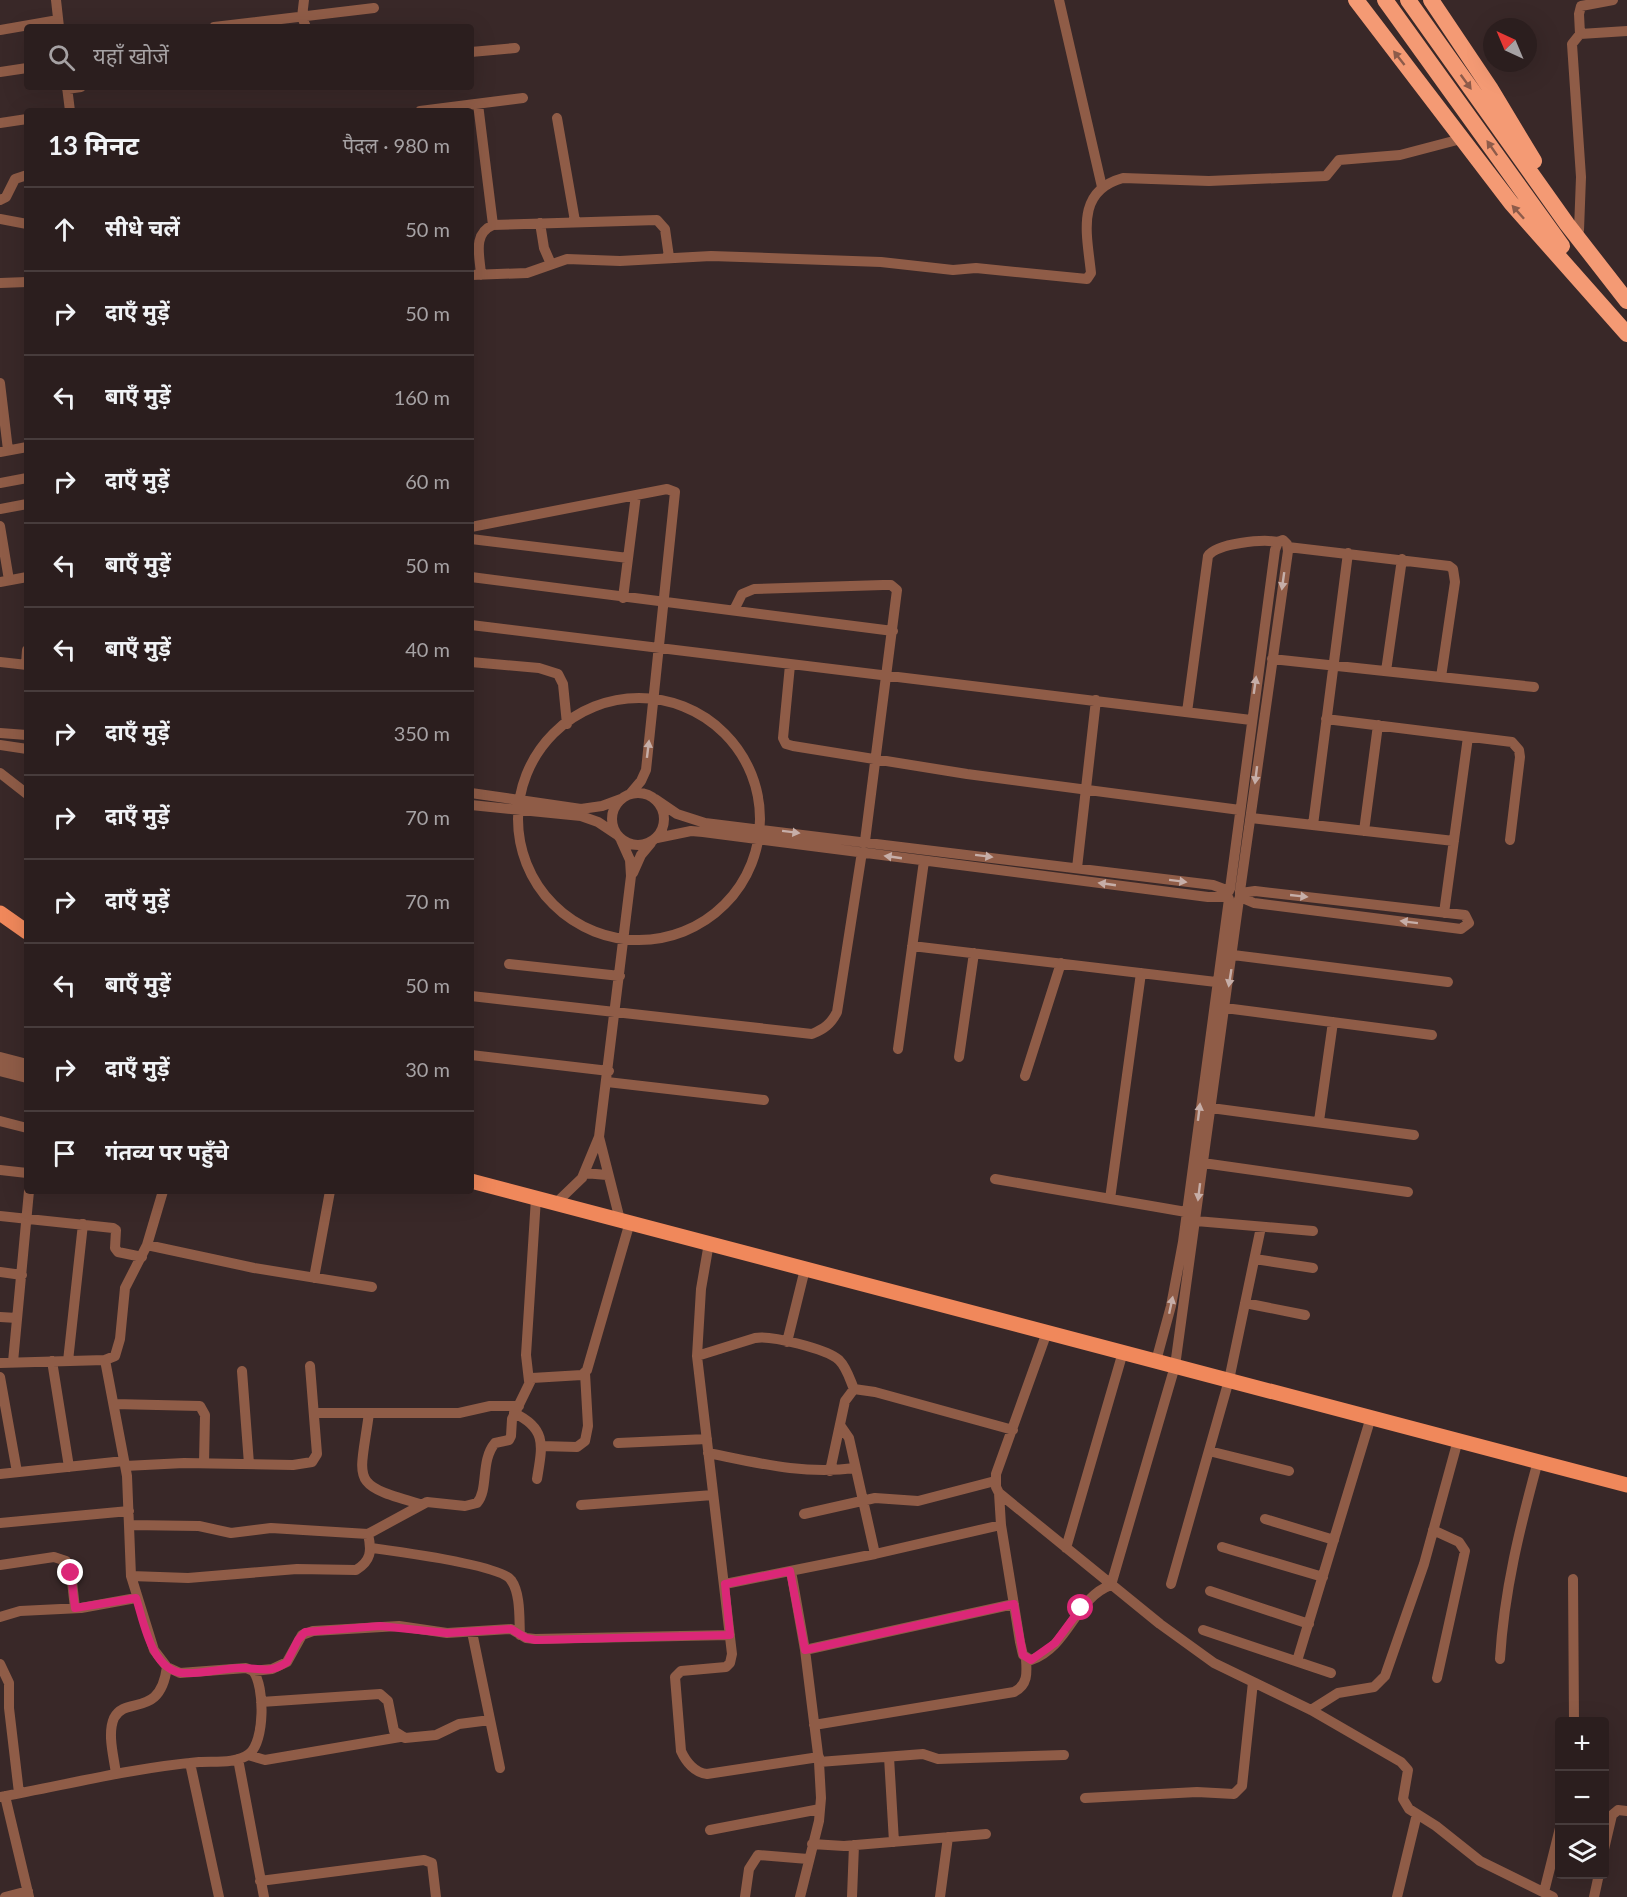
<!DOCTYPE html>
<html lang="hi">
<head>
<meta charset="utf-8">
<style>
  body { margin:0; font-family:Lato,"Noto Sans Devanagari",sans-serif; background:#332727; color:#f1f3f6 }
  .controls { position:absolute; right:18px; bottom:18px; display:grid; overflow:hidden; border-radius:6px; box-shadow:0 6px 24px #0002 }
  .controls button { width:54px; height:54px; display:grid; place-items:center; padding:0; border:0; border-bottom:2px solid #473c3c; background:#2b1e1e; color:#f1f3f6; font:30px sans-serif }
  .compass { position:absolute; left:1483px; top:18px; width:54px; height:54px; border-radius:50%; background:#2b1e1e; box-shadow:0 6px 24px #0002; rotate:316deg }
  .stop { position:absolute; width:18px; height:18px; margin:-14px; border:4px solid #db2777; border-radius:50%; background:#fff }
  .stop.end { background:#db2777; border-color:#fff; box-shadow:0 2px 6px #0008 }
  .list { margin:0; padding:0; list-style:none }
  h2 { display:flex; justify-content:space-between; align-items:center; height:78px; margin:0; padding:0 24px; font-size:26px }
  h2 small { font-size:20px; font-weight:400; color:#a6a2a4 }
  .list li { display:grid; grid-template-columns:39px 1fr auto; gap:18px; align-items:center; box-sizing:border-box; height:84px; padding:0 24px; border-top:2px solid #473c3c }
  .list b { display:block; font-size:22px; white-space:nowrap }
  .list em { font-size:20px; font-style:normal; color:#a6a2a4 }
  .icon { flex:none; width:33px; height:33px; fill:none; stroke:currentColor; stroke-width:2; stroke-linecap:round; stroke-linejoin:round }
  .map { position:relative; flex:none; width:1627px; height:1897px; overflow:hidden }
  .search { position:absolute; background:#2b1e1e; box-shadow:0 6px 24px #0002; left:24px; top:24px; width:450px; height:66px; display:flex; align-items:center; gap:15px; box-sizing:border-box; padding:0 21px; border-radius:6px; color:#a6a2a4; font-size:22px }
  .panel { position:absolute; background:#2b1e1e; box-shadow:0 6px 24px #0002; left:24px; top:108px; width:450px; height:1086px; border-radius:6px }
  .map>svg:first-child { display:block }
</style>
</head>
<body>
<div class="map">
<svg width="1627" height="1897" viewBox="0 0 1627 1897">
  <rect width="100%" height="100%" fill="#392828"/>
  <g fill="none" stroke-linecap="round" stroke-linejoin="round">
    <path stroke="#8f5c47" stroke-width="10" d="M 56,0 L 59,27
      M 304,0 L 302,17 L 306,27
      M 1059,0 L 1102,187
      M 214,27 L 374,8
      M 0,30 L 58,20
      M 1580,34 L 1579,14 L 1581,6 L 1613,0
      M 471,52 L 515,48
      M 0,72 L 27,68
      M 67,87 L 70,111
      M 67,89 L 81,87
      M 478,104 L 493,225
      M 420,111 L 523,98
      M 557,118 L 575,221
      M 0,123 L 27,119
      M 0,200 L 6,197 L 15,179 L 27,175
      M 0,219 L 27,224
      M 540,223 L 544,248 L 551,264
      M 1579,230 L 1581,177 L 1572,44 L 1580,34 L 1627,31
      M 471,275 L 527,273 L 567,259 L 620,261 L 711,256 L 881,262 L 953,270 L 976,268 L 1087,279 L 1091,273 C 1087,234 1075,191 1123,178 L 1209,181 L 1326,176 L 1339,160 L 1400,155 L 1461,139
      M 481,275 C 480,256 472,234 493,225 L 657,220 L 665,229 L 669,257
      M 0,283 L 27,282
      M 0,383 L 8,450
      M 0,452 L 27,447
      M 0,483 L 27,478
      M 0,509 L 27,504
      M 0,526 L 9,580
      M 471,527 L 667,489 L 675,492 L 646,770 L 641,781 L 630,794
      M 471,539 L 628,558
      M 1288,547 L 1449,566 L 1453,569 L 1455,582 L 1441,677
      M 471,577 L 893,631
      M 0,582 L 27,577
      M 623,598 L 636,495
      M 734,610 L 742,594 L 754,589 L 883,585 L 891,585 L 897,590 L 865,841
      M 471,625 L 1251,720
      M 1272,659 L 1534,687
      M 0,662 L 27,665
      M 471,662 L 539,668 L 558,674 L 563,684 L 567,724
      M 26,664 L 27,650
      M 790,665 L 783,738 L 786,744 L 793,746 L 967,774 L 1240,810
      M 1386,671 L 1402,559
      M518 819a121 121 0 1 1 242 0a121 121 0 1 1-242 0Z
      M 1187,712 L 1208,556 C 1217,543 1263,539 1278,542
      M 1326,719 L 1512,742 L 1519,750 L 1520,757 L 1510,840
      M 0,733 L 27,735
      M 0,745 L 27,749
      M 0,773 L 27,794
      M612 819a26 26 0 1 1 52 0a26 26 0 1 1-52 0Z
      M 471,793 L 581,809 L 602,806 L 621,799
      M 655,799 L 677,814 L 705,823 L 1213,885 L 1229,891
      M 471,805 L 581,816 L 598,822 L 616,834
      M 1251,818 L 1454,841
      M 1313,825 L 1348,553
      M 1364,831 L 1378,725
      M 657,838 L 691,831 L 703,832 L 1208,897 L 1228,897
      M 1077,868 L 1096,700
      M 633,873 L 641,855 L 651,843
      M 1230,889 L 1275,550 L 1278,542 L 1283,540 L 1287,544 L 1288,551 L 1240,891
      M 1240,891 L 1240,897 L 1254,903 L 1461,929 L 1469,923 L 1465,915 L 1255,891 L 1241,893
      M 1444,913 L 1468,737
      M 912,946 L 1216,982
      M 1233,955 L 1448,982
      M 509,964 L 620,976
      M 471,996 L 812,1034 C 824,1029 831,1024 837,1012 L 862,852
      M 1225,1008 L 1432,1035
      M 898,1049 L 924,861
      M 471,1055 L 609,1071
      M 959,1057 L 974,953
      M 1025,1076 L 1061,963
      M 607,1082 L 764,1100
      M 1211,1108 L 1414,1135
      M 0,1121 L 27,1128
      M 1319,1121 L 1333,1022
      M 599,1137 L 620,1220
      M 1203,1163 L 1408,1192
      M 0,1170 L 27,1173
      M 584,1173 L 607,1175
      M 995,1179 L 1186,1212
      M 1110,1199 L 1141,973
      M 556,1203 L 582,1178 L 599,1137 L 631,876 L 630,860 L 621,840
      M 0,1216 L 113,1228 L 116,1230 L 115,1248 L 118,1252 L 142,1257
      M 1196,1221 L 1313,1231
      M 709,1243 L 701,1289 L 697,1356 L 732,1654 L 730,1663 L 726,1667 L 681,1671 L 675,1677 L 681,1751 C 686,1762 695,1773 707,1774 L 819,1757
      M 147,1245 L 254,1268 L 372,1287
      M 1255,1259 L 1313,1268
      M 0,1272 L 22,1275
      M 314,1278 L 330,1191
      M 1245,1303 L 1305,1315
      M 0,1317 L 17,1318
      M 1047,1332 L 996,1474 L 996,1487 L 999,1493 L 1160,1624 L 1214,1663 L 1311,1710 L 1401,1762 L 1408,1770 L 1403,1799 L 1409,1809 L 1436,1826 L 1480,1861 L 1553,1897
      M 787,1342 L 805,1269
      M 697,1356 L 755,1338 C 771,1335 827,1349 839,1360 C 847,1368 850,1380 854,1389
      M 52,1361 L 69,1467
      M 68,1361 L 83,1224
      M 1156,1361 L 1171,1306 L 1183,1242 L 1229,899
      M 13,1362 L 29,1191
      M 0,1363 L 105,1360 L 115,1356 L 120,1339 L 125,1288 L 147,1245 L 163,1191
      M 242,1371 L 249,1464
      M 0,1377 L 17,1472
      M 529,1381 L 526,1355 L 536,1198
      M 114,1404 L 200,1406 L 205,1415 L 204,1463
      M 314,1413 L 459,1413 L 490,1406 L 519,1406
      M 369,1413 C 360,1482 348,1484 420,1504
      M 514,1413 C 548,1429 542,1447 537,1479
      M 840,1425 L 849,1438 L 875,1554
      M 618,1443 L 707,1439
      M 541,1446 L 577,1447 L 585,1441 L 588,1426 L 585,1373
      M 1209,1451 L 1289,1471
      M 708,1453 C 758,1463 804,1475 855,1468
      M 125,1466 L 184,1463 L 293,1465 L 312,1462 L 317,1454 L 310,1366
      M 830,1471 L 845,1401 L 854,1389 L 875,1392 L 1013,1430
      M 0,1474 L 124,1461
      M 999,1493 L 1001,1525 L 1020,1642 L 1023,1655 L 1031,1660 C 1069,1647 1075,1598 1111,1585 L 1175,1366 L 1239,899
      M 581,1505 L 713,1495
      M 804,1514 L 875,1498 L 918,1501 L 995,1481
      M 1265,1519 L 1334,1540
      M 0,1523 L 129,1511
      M 130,1525 L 199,1526 L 231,1533 L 271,1528 L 368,1534 L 427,1502 L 465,1506 L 477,1503 C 489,1489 480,1461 495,1443 L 509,1440 L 511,1436 L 512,1419 L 532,1378 L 582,1375 L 587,1370 L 630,1222
      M 1433,1530 L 1459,1542 L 1465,1551 L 1437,1678
      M 1222,1547 L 1323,1577
      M 372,1548 C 394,1551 501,1565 511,1580 C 521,1594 519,1619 520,1635
      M 1066,1548 L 1123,1352
      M 0,1565 L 54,1557 L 66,1561 L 71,1573 L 75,1608
      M 791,1571 L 805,1650 L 819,1762 L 821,1798 L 819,1821 L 800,1897
      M 131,1576 L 188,1578 L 297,1569 L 356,1570 C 371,1561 372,1551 368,1534
      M 1573,1579 L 1574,1722
      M 725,1584 L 875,1554 L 1001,1525
      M 1171,1584 L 1229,1380 L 1261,1227
      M 1210,1591 L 1309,1624
      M 0,1617 L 20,1611 L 81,1608 L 136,1598
      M 1203,1630 L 1331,1673
      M 472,1632 L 500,1768
      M 805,1650 L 1014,1604
      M 1500,1659 C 1504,1591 1520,1527 1538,1461
      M 1297,1661 L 1371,1417
      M 0,1664 L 9,1683 L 9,1708 L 19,1793
      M 253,1671 L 272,1669 L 287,1662 L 302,1635 L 313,1631 L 399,1626 L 447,1633 L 511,1629 L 526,1638 L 535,1639 L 730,1635
      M 261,1702 L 380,1694 L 388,1701 L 394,1731 L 405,1738 L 436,1735 L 459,1724 L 490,1720
      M 1311,1710 L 1338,1693 L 1374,1687 L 1385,1676 L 1424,1564 L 1458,1440
      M 814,1725 L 1014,1692 C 1028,1685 1027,1673 1026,1659
      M 248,1755 L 265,1760 L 400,1737
      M 889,1757 L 894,1842
      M 238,1759 L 264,1897
      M 819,1762 L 923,1754 L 938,1759 L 1064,1755
      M 190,1763 L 219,1897
      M 116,1774 C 114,1757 107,1734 114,1718 C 126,1695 160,1719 167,1667
      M 5,1796 L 29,1897
      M 0,1797 C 66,1785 132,1768 199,1762 C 214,1761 236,1764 249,1754 C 265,1742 265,1686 253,1671 L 246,1668 L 180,1673 L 167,1667 L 154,1650 L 131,1576 L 127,1476 L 105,1360
      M 1085,1798 L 1197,1792 L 1234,1794 L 1242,1786 L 1253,1682
      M 710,1830 L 820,1809
      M 812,1844 L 844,1846 L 986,1834
      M 1604,1849 L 1612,1815 L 1618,1810 L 1627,1811
      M 260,1881 L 424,1860 L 432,1863 L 436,1897
      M 1544,1892 L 1560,1828
      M 5,1897 L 28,1891
      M 745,1897 L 749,1869 L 758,1855 L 808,1859
      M 852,1897 L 854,1845
      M 940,1897 L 948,1837
      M 1397,1897 L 1417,1814
      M 1594,1897 L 1599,1874"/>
    <path stroke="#8f5c47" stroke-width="12" d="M 0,1058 L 27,1065
      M 0,1070 L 27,1077"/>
    <path stroke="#f0885b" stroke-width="15" d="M 0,913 L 27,932
      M 471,1181 L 1627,1485"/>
    <path stroke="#f49a74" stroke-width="16" d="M 1356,0 L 1511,203 L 1627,334
      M 1385,0 L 1562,246
      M 1408,0 L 1567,224 L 1627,301
      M 1431,0 L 1490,88 L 1534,161"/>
  </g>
  <defs><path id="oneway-solid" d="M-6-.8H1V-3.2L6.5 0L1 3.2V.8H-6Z" transform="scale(1.5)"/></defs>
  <g fill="#8d5b4a">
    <use href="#oneway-solid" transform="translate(1399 58) rotate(-128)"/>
    <use href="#oneway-solid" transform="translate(1466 82) rotate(54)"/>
    <use href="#oneway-solid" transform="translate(1492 148) rotate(-125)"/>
    <use href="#oneway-solid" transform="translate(1518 212) rotate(-132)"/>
  </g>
  <g fill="#c6aea8">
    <use href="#oneway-solid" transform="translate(1283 581) rotate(98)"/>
    <use href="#oneway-solid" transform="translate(1255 685) rotate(-82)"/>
    <use href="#oneway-solid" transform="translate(648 749) rotate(-83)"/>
    <use href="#oneway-solid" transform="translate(1256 775) rotate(97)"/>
    <use href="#oneway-solid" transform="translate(791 832) rotate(7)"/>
    <use href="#oneway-solid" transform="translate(984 856) rotate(7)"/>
    <use href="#oneway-solid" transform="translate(893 857) rotate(-172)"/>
    <use href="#oneway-solid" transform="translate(1178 881) rotate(7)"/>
    <use href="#oneway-solid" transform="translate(1107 884) rotate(-172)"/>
    <use href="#oneway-solid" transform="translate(1299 896) rotate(6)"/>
    <use href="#oneway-solid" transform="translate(1409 922) rotate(-173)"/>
    <use href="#oneway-solid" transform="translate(1230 978) rotate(99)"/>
    <use href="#oneway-solid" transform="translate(1199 1112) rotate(-83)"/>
    <use href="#oneway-solid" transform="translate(1199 1192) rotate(97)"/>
    <use href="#oneway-solid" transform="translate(1171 1305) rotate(-78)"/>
  </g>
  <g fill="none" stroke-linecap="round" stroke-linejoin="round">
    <path stroke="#db2777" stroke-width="8" d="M 71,1573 L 75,1608 L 136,1598 C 144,1622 151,1670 183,1673 C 201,1674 220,1669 239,1668 C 257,1667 269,1675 287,1662 L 298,1640 L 305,1632 L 380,1626 L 447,1633 L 511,1629 L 526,1638 L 536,1640 L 730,1635 L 725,1584 L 790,1571 L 805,1650 L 1014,1604 L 1023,1655 L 1031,1660 L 1055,1643 L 1081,1608"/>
  </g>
</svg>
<div class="controls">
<button>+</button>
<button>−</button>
<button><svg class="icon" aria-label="layers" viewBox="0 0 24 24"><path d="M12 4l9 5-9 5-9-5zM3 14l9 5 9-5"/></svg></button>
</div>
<svg class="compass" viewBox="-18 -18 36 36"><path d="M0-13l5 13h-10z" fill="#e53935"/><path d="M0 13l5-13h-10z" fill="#a6a2a4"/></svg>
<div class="stop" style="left:1081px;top:1608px"></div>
<div class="stop end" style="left:71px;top:1573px"></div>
<div class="search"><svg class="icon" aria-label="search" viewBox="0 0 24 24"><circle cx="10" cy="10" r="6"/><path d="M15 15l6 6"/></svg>यहाँ खोजें</div>
<section class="panel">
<h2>13 मिनट<small>पैदल · 980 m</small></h2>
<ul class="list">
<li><svg class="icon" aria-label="ahead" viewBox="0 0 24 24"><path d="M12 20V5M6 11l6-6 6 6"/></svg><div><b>सीधे चलें</b></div><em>50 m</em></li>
<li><svg class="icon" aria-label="right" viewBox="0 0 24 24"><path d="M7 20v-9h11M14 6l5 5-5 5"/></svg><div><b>दाएँ मुड़ें</b></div><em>50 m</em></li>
<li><svg class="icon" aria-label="left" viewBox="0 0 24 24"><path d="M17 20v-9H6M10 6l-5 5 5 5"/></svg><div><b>बाएँ मुड़ें</b></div><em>160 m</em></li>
<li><svg class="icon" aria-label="right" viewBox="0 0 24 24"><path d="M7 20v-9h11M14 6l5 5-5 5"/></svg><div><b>दाएँ मुड़ें</b></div><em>60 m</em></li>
<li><svg class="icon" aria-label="left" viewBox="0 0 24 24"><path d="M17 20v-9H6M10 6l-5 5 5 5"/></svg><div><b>बाएँ मुड़ें</b></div><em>50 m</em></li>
<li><svg class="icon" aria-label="left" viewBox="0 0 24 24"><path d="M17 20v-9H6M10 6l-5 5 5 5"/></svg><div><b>बाएँ मुड़ें</b></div><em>40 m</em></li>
<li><svg class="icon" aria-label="right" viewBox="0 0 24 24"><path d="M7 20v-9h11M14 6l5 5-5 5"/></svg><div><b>दाएँ मुड़ें</b></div><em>350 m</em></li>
<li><svg class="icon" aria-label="right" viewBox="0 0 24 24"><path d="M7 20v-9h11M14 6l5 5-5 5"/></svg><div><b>दाएँ मुड़ें</b></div><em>70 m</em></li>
<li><svg class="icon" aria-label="right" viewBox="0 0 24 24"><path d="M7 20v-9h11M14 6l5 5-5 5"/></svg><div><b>दाएँ मुड़ें</b></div><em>70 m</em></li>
<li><svg class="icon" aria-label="left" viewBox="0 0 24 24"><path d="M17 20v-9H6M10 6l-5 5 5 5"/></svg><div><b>बाएँ मुड़ें</b></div><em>50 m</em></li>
<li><svg class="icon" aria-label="right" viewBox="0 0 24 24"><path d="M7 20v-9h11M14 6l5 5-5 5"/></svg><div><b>दाएँ मुड़ें</b></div><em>30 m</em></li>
<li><svg class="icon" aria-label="arrive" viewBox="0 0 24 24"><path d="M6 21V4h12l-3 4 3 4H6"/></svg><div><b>गंतव्य पर पहुँचे</b></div></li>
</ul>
</section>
</div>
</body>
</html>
